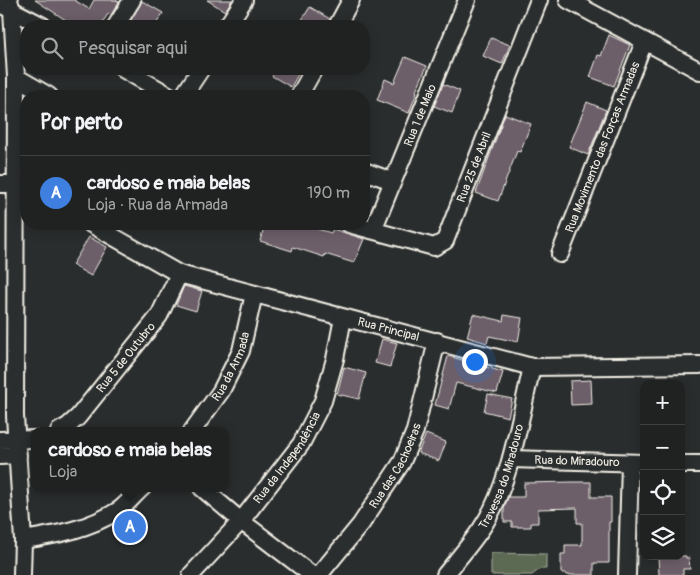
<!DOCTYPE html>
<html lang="pt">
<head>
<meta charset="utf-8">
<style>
  body { margin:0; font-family:Pangolin,sans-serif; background:#2d2f2f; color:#f1f3f6 }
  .controls { position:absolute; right:15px; bottom:15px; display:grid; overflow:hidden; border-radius:10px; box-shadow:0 2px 12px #0003 }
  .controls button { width:45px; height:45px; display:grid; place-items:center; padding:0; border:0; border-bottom:1px solid #3d3f40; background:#202222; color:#f1f3f6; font:25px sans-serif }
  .you { position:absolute; left:474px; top:361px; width:18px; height:18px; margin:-12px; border:4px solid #fff; border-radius:50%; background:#1a73e8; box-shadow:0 0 0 8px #1a73e833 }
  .badge { display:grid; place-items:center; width:32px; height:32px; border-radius:50%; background:#1a73e8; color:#fff; font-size:16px; font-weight:700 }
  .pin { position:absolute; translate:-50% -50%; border:2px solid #fff; box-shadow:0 1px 5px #0006 }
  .popup { position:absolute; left:31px; top:427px; width:198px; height:65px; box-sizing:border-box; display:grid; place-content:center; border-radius:10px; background:#202222; filter:drop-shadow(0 1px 4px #0005); font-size:16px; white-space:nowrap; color:#a2a4a5 }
  .popup b { font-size:19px; color:#f1f3f6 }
  .popup::after { content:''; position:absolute; left:50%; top:100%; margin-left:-10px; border:10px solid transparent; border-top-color:#202222 }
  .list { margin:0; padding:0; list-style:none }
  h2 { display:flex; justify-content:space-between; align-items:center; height:65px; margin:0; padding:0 20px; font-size:21px }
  h2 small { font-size:16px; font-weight:400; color:#a2a4a5 }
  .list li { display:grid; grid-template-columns:32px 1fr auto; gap:15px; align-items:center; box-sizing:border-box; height:75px; padding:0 20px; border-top:1px solid #3d3f40 }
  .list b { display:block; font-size:19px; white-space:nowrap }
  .list p { margin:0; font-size:16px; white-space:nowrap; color:#a2a4a5 }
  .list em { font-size:16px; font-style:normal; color:#a2a4a5 }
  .icon { flex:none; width:28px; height:28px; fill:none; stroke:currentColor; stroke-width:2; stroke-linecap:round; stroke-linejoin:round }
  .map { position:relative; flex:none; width:700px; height:575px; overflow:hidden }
  .search { position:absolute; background:#202222; box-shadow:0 2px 12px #0003; left:20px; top:20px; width:350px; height:55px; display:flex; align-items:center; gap:12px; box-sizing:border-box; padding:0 18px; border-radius:20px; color:#a2a4a5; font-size:19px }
  .panel { position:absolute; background:#202222; box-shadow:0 2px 12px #0003; left:20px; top:90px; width:350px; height:140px; border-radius:20px }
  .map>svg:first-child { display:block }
</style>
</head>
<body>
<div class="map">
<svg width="700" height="575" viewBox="0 0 700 575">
  <rect width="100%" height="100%" fill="#2a2d2e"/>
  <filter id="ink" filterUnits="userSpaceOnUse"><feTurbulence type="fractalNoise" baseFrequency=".02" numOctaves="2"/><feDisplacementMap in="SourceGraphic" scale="10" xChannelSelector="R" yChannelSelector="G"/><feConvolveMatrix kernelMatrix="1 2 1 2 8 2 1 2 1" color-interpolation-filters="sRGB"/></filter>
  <g filter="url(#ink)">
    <path fill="#5c6b53" stroke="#a8ae9e" d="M 491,553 L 546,554 L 546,569 L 540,569 L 532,575 L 491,575 Z"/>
    <path fill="#6d5e6b" stroke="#f4f1e8" d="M 35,0 L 74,0 L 89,9 L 94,0 L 116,0 L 119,2 L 111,15 L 108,14 L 100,26 L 75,26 Z
      M 207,0 L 232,0 L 225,11 Z
      M 142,1 L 163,13 L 155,26 L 128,25 Z
      M 310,7 L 330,19 L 327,26 L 298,26 Z
      M 609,35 L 630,45 L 614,86 L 590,77 L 598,55 L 601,56 Z
      M 491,38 L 510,45 L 502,64 L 483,56 Z
      M 405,57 L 427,66 L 416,91 L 417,92 L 409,113 L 377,100 L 385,79 L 394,83 Z
      M 276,69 L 301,69 L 291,87 L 272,76 Z
      M 443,84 L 460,91 L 452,113 L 434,106 Z
      M 587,102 L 606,110 L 588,155 L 569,147 Z
      M 505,114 L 531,124 L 520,152 L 517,151 L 498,201 L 476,193 Z
      M 265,224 L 301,224 L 331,233 L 333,229 L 364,239 L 354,263 L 325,254 L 324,257 L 293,247 L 292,251 L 260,241 Z
      M 89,237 L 107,247 L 91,276 L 72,265 Z
      M 184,286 L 202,291 L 196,311 L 176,305 Z
      M 473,314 L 503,321 L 504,315 L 522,318 L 518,342 L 489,336 L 487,343 L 467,337 Z
      M 382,339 L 397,343 L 390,367 L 375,363 Z
      M 448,356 L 503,372 L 497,393 L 456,383 L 449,409 L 435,405 Z
      M 344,367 L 366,373 L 359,399 L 337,394 Z
      M 591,380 L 592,404 L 571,405 L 570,381 Z
      M 488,394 L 512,399 L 508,417 L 484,411 Z
      M 426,434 L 446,442 L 439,461 L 418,453 Z
      M 572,482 L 591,482 L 591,497 L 611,497 L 611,522 L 609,522 L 609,563 L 594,563 L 594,575 L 566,575 L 566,573 L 561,573 L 561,554 L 565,554 L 565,545 L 582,545 L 582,523 L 577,523 L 577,508 L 538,509 L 538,523 L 531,523 L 531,527 L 512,527 L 512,522 L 504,522 L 504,508 L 508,497 L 524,497 L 524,483 Z
      M 658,556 L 686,556 L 686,558 L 689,558 L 690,569 L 683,569 L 683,575 L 659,575 Z"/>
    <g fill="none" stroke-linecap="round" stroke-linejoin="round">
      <g stroke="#f4f1e8" stroke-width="20">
        <g id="minor">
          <path d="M 9,0 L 12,10 L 16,77 L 15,416 L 23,540 L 22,575"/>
          <path d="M 568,0 L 700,71"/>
          <path d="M 4,6 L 43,26"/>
          <path d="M 116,26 L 132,0"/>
          <path d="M 227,26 L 244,0"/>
          <path d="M 337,26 L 351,0"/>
          <path d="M 123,69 L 170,96"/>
          <path d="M 16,77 L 49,96"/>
          <path d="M 183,96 L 201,69"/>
          <path d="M 299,96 L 314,69"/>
          <path d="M 364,171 L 392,181"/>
          <path d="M 0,184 L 16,184 L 26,187"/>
          <path id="s1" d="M 91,224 L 179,274 L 532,367 L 700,365"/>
          <path id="s2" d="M 349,224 L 434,247 L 445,241 L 539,0"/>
          <path id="s3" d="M 373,230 L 467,0"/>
          <path id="s4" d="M 560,254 L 644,42"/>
          <path id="s5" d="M 59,431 L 68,426 L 78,417 L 159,316 L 179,274"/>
          <path id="s6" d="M 192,431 L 221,391 L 241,351 L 254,294"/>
          <path d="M 0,440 L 35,439"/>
          <path d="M 0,456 L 18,455"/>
          <path id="s7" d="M 511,459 L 644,463"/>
          <path d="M 681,464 L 700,464"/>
          <path d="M 202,488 L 241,521 L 312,575"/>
          <path d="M 23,540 C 56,535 89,529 119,510 C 127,504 134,495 142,488"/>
          <path id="s8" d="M 191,575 L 241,521 L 301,444 L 323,401 L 335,359 L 343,318"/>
          <path id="s9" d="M 319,575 L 361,524 L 402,462 L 415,431 L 437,341"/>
          <path id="s10" d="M 445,575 C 457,560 470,545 481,529 C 510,487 520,417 532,367"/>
          <path d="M 627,575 L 630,463"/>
        </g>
      </g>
      <use href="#minor" stroke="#2a2d2e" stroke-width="16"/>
    </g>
  </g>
  <g text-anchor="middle" stroke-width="4" stroke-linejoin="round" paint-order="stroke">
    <g font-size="12" fill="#f4f1e8" stroke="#2a2d2e">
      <text dy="4" stroke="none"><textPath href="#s3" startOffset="124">Rua 1 de Maio</textPath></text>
      <text dy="4" stroke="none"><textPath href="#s4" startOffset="115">Rua Movimento das Forças Armadas</textPath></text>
      <text dy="4" stroke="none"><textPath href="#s2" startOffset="180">Rua 25 de Abril</textPath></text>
      <text dy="4" stroke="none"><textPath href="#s1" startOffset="318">Rua Principal</textPath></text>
      <text dy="4" stroke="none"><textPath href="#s5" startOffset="100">Rua 5 de Outubro</textPath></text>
      <text dy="4" stroke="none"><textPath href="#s6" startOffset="76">Rua da Armada</textPath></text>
      <text dy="4" stroke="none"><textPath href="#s8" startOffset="152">Rua da Independência</textPath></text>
      <text dy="4" stroke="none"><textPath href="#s7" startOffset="66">Rua do Miradouro</textPath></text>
      <text dy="4" stroke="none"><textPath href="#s9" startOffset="134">Rua das Cachoeiras</textPath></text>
      <text dy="4" stroke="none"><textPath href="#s10" startOffset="115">Travessa do Miradouro</textPath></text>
    </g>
  </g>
</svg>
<div class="controls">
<button>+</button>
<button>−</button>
<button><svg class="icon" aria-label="locate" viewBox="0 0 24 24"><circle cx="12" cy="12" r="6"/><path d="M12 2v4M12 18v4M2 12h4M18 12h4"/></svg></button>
<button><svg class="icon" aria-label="layers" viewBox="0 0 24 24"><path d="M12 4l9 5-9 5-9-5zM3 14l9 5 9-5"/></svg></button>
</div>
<div class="you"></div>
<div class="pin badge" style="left:130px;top:527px;background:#3f7fe0">A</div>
<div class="popup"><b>cardoso e maia belas</b>Loja</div>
<div class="search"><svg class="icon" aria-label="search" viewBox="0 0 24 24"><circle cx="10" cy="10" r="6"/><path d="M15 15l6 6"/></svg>Pesquisar aqui</div>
<section class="panel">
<h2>Por perto<small></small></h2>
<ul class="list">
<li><span class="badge" style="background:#3f7fe0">A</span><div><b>cardoso e maia belas</b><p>Loja · Rua da Armada</p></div><em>190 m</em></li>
</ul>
</section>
</div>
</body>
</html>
